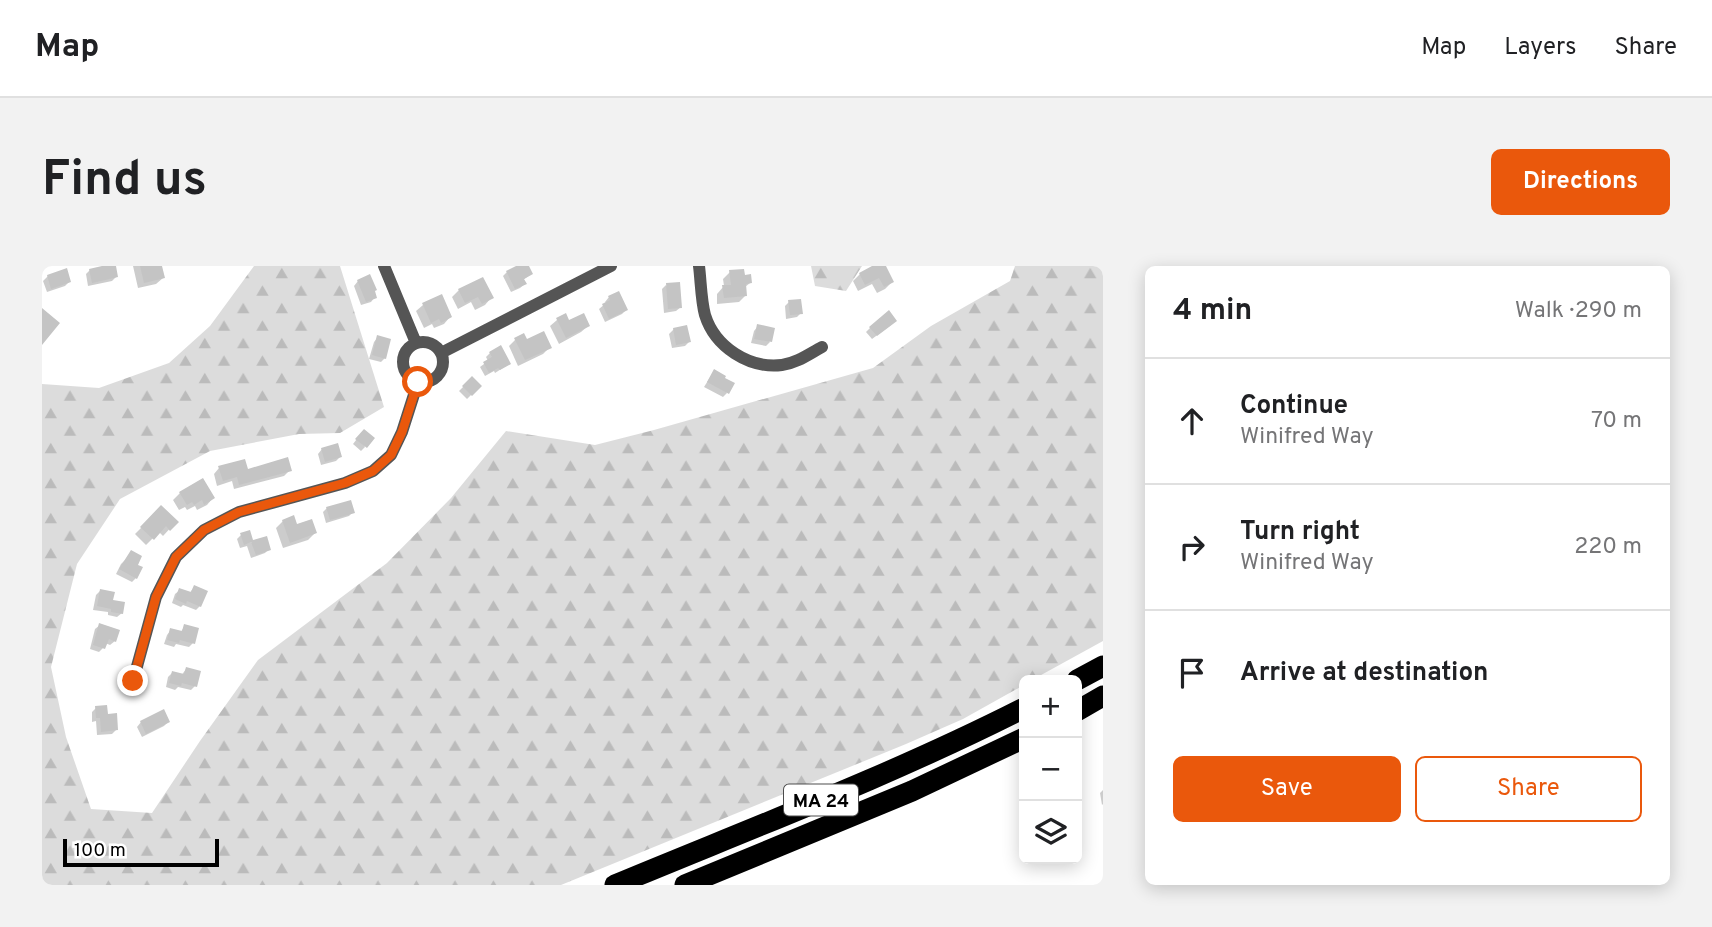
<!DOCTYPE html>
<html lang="en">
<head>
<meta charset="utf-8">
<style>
  body { margin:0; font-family:Overpass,sans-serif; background:#f2f2f2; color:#202124 }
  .controls { position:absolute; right:21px; bottom:21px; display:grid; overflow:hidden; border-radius:10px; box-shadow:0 4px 18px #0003 }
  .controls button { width:63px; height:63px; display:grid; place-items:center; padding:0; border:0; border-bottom:2px solid #e0e0e0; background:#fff; color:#202124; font:35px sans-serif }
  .scale { position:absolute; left:21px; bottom:18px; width:156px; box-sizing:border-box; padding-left:7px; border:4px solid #000; border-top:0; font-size:19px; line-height:24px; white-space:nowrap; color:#000; -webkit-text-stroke:5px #fff; paint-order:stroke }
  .stop { position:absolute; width:21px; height:21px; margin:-16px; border:5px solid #ea580c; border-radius:50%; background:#fff }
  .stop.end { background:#ea580c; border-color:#fff; box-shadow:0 2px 7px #0008 }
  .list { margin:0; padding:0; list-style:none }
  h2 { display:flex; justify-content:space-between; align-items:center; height:91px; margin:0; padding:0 28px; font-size:30px }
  h2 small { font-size:23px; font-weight:400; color:#757577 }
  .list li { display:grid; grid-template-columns:46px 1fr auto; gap:21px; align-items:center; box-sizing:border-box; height:126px; padding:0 28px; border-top:2px solid #e0e0e0 }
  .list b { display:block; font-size:26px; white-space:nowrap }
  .list p { margin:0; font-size:23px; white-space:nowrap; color:#757577 }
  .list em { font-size:23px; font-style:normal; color:#757577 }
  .actions { display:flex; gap:14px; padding:21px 28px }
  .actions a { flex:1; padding:16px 0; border:2px solid #ea580c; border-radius:10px; text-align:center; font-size:24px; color:#ea580c }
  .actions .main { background:#ea580c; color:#fff }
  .icon { flex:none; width:38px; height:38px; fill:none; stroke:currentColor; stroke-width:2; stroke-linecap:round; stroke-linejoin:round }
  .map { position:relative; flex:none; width:1061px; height:619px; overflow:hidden; border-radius:10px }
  header { display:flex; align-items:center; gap:42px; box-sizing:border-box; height:98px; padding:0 35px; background:#fff; border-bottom:2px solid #e0e0e0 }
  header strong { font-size:33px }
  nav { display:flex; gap:38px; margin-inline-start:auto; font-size:24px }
  .intro { display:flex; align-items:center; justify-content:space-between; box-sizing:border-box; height:168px; padding:0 42px }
  h1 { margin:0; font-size:49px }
  .button { padding:18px 32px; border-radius:10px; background:#ea580c; color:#fff; font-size:24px; font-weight:700 }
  main { display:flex; gap:42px; padding:0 42px }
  aside { flex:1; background:#fff; border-radius:10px; box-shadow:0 4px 18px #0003 }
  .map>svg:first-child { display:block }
</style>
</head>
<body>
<header>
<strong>Map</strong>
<nav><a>Map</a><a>Layers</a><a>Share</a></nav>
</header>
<div class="intro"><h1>Find us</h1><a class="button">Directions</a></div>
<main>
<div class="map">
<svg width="1061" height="619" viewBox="0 0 1061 619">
  <defs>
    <pattern id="forest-firs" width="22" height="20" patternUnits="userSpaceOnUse" patternTransform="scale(1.75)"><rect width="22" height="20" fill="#dcdcdc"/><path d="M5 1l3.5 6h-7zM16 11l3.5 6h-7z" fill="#bbb"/></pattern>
  </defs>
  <rect width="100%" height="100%" fill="#fff"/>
  <path fill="url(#forest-firs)" d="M 212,0 L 298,0 L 342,141 L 298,167 L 257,168 L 168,185 L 78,233 L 35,298 L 9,401 L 24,471 L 49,543 L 110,547 L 158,475 L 216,394 L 345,297 L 409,232 L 464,165 L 553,179 L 612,164 L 831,102 L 889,60 L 968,15 L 973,0 L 1061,0 L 1061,375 L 990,414 L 982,414 L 982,419 L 921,453 L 864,478 L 519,619 L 0,619 L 0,118 L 57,122 L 127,97 L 168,60 Z
    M 769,0 L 820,0 L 804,25 L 773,20 Z"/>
  <path fill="#0003" d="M 68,0 L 72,0 L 74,11 L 70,15 L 46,20 L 44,8 L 48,4 Z
    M 91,0 L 118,0 L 121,12 L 114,18 L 96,22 Z
    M 482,0 L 485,0 L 489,8 L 481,14 L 483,18 L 478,22 L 469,26 L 461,10 L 465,6 Z
    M 833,0 L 842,0 L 850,16 L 843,23 L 835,27 L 830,18 L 816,25 L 811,15 L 818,8 Z
    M 688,6 L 701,11 L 708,17 L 703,21 L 704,29 L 697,36 L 675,38 L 675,28 L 682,20 L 681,13 Z
    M 6,10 L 27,16 L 23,20 L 5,26 L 1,15 Z
    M 440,13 L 449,32 L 443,39 L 433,44 L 429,36 L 416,43 L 410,31 L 417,24 Z
    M 316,15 L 333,31 L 329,36 L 319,39 L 312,20 Z
    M 624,19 L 639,41 L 634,45 L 622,47 L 620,23 Z
    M 567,31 L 584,44 L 580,48 L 563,56 L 557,43 L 564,37 L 563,36 Z
    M 747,36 L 759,47 L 755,51 L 744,53 L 743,40 Z
    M 381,39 L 408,51 L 402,58 L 392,62 L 390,58 L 382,62 L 374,45 Z
    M 523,49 L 527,57 L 546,60 L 539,66 L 517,78 L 508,60 L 515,54 Z
    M 849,59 L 830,73 L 824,66 L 828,62 Z
    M 716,60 L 728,76 L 724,80 L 709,77 L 712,65 Z
    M 632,63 L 647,76 L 643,80 L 630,82 L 627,68 Z
    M 336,71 L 343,92 L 339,96 L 327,93 L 332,76 Z
    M 473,74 L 484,75 L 508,81 L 501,88 L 476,100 L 467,80 Z
    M 448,87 L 467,98 L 453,107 L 452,105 L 443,110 L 438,101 L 446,95 L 444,91 Z
    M 672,105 L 685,127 L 681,131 L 662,121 Z
    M 430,112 L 438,120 L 425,133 L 417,125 Z
    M 318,169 L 323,181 L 319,185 L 311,178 Z
    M 280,183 L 298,191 L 294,195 L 279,199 L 276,188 Z
    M 177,202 L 205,205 L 248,204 L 242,210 L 192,223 L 190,215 L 175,220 L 172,208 Z
    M 138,227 L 171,232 L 165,239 L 155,244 L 153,240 L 145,244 L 143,241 L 137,244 L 131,234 Z
    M 119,242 L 134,256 L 121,270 L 117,266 L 104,279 L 93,268 Z
    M 285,242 L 311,246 L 307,250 L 284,257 L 281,246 Z
    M 241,255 L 254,260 L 273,267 L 266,274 L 241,282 L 234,262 Z
    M 199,269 L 210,277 L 227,283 L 223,287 L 209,292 L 205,280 L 198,282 L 195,273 Z
    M 84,293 L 94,299 L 94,312 L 90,316 L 74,308 L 79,298 Z
    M 152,321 L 158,340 L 154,344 L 141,339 L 139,341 L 130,337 L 133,328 L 138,324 L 147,328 Z
    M 58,325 L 80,347 L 75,351 L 66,349 L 66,346 L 51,344 L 54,329 Z
    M 58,359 L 73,375 L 68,379 L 63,377 L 61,382 L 57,386 L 48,383 L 53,363 Z
    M 143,360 L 151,377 L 147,381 L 134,378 L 132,381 L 122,378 L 125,369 L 129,364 L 138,367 Z
    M 144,403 L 153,420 L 149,424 L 136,421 L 133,424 L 124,421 L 126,411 L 130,407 L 139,410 Z
    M 54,442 L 64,450 L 74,464 L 70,468 L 55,469 L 54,455 L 50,456 L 50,446 Z
    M 99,456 L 126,456 L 122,460 L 100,471 L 95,461 Z
    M 1061,524 L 1061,538 L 1060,539 L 1058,527 Z"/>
  <path fill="#c4c4c4" d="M 60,0 L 74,0 L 76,11 L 50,17 L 47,3 Z
    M 98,0 L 120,0 L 123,12 L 102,17 Z
    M 474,0 L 487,0 L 491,8 L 482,13 L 485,18 L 473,23 L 464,5 Z
    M 830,0 L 844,0 L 852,16 L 842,21 L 837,12 L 823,19 L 817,7 Z
    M 25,2 L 29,16 L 9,23 L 5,9 Z
    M 702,3 L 703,9 L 709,8 L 710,17 L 704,18 L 705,30 L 682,32 L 680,19 L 689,19 L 687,4 Z
    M 328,8 L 335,24 L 333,25 L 335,32 L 324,36 L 315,14 Z
    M 441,11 L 452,32 L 440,38 L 436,31 L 423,37 L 416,23 Z
    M 638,16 L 640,42 L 626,43 L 624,17 Z
    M 577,25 L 586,44 L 567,53 L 560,38 L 568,34 L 566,30 Z
    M 400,28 L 410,51 L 399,57 L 397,53 L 389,57 L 380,37 Z
    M 759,33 L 761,48 L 748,49 L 746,34 Z
    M 0,42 L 18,57 L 0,79 Z
    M 847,44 L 855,55 L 835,70 L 827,61 Z
    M 524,47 L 527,54 L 542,47 L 548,60 L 524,72 L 514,52 Z
    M 715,58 L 733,62 L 730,76 L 712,73 Z
    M 645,59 L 649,76 L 634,79 L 631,62 Z
    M 502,65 L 510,82 L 483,94 L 472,72 L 482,67 L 485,73 Z
    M 335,69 L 349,73 L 344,93 L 330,89 Z
    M 459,79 L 469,98 L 458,104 L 456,102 L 447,107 L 441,96 L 450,91 L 447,86 Z
    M 672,103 L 684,110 L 683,112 L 693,117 L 687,128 L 665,116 Z
    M 430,110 L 440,120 L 430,130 L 420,120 Z
    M 322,163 L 333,172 L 325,182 L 313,173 Z
    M 296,177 L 300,191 L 283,196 L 279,182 Z
    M 246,191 L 250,205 L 197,219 L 195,211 L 181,215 L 176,200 L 203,193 L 206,203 Z
    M 161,212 L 173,232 L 162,239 L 160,234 L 152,239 L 150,236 L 145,239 L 137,226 Z
    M 309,234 L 313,247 L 288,254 L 284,241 Z
    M 119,239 L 137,256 L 128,265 L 124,260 L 112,274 L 98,261 Z
    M 252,249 L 255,258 L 270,253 L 275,267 L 248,277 L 240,254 Z
    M 208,264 L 211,274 L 225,270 L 229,284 L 214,289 L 209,276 L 202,279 L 198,267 Z
    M 89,284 L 100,290 L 96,299 L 101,301 L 95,313 L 77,303 Z
    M 152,319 L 166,325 L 159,341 L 145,335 L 144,338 L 133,333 L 137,322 L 149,326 Z
    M 58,323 L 73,326 L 71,334 L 83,336 L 81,348 L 69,346 L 69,343 L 55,340 Z
    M 57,357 L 78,364 L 74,376 L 67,373 L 63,383 L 51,379 Z
    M 142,358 L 157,362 L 153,378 L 138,374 L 137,377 L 125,374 L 128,362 L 140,365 Z
    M 144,401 L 159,405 L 155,421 L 140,417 L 139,420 L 127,417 L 130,405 L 142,408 Z
    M 65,439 L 66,448 L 75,447 L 76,464 L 59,466 L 58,452 L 54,452 L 53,440 Z
    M 122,443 L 128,456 L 104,468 L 98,455 Z"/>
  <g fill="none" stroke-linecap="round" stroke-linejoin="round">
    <path stroke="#555" stroke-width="12" d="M 342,0 L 374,77
      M 657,0 C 659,16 659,34 663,49 C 673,81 707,103 740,99 C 755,97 767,88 780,81
      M361 96a20 20 0 1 1 40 0a20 20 0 1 1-40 0Z
      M 399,87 L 569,0
      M 91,415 L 114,331 L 134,291 L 162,264 L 197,246 L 303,217 L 331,205 L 349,189 L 360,166 L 376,116"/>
    <path stroke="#000" stroke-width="21" d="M 1035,414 L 1061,400
      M 1035,445 L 1061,430
      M 573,619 C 710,562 850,509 982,442
      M 643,619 L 870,525 L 982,472"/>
  </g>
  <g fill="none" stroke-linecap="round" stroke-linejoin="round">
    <path stroke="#ea580c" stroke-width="9" d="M 91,415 L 114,331 L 134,291 L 162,264 L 197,246 L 303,217 L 331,205 L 349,189 L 360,166 L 376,116"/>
  </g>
  <g text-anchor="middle" stroke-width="5" stroke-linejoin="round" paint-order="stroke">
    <rect fill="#fff" stroke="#4c4c4c" stroke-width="2" x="742" y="518.5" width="74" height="31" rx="5"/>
    <g font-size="19" font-weight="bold" fill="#000">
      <text x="779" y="541">MA 24</text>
    </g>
  </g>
</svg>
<div class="controls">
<button>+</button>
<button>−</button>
<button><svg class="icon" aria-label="layers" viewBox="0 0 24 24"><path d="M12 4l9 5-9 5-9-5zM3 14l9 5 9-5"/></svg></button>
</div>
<div class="scale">100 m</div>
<div class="stop" style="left:376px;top:116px"></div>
<div class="stop end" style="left:91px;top:415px"></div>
</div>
<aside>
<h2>4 min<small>Walk · 290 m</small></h2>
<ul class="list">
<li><svg class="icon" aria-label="ahead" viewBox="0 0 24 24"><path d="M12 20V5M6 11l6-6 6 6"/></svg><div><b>Continue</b><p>Winifred Way</p></div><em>70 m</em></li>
<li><svg class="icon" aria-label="right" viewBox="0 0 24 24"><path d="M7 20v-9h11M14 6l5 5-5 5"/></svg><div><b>Turn right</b><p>Winifred Way</p></div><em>220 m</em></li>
<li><svg class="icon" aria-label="arrive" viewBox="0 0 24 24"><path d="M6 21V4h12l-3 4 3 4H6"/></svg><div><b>Arrive at destination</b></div></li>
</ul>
<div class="actions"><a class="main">Save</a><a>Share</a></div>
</aside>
</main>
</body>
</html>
